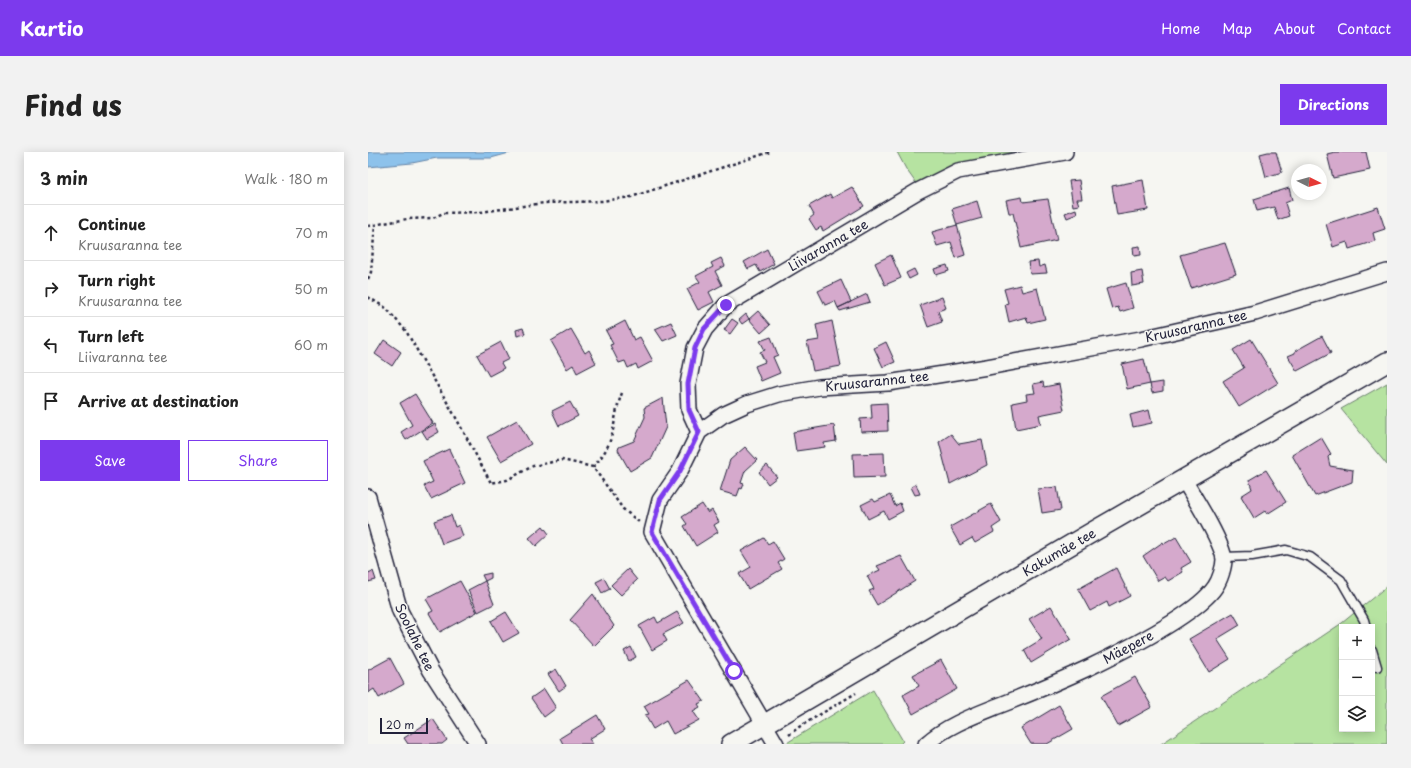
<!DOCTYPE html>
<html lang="en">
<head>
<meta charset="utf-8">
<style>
  body { margin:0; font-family:"Playpen Sans",sans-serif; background:#f2f2f2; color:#222 }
  .controls { position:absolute; right:12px; bottom:12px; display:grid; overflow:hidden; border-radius:0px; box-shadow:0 2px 10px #0003 }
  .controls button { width:36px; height:36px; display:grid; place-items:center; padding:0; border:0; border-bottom:1px solid #e0e0e0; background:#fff; color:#222; font:20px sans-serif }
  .compass { position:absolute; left:923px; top:12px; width:36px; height:36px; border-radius:50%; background:#fff; box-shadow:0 2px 10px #0003; rotate:95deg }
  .scale { position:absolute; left:12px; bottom:10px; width:48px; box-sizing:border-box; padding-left:4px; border:2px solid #22223b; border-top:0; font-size:11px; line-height:14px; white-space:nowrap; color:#22223b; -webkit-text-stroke:3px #f6f6f2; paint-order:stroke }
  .stop { position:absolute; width:12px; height:12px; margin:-9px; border:3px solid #7c3aed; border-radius:50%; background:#fff }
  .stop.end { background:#7c3aed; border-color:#fff; box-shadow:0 1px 4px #0008 }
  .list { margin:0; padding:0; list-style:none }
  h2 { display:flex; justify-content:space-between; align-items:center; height:52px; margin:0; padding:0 16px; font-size:17px }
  h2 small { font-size:13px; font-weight:400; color:#767676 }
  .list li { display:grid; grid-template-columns:26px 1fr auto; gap:12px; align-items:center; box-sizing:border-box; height:56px; padding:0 16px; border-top:1px solid #e0e0e0 }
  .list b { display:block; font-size:15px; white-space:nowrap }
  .list p { margin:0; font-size:13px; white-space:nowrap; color:#767676 }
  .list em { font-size:13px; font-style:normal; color:#767676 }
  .actions { display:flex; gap:8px; padding:12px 16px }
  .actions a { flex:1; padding:9px 0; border:1px solid #7c3aed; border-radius:0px; text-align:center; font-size:14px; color:#7c3aed }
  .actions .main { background:#7c3aed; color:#fff }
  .icon { flex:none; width:22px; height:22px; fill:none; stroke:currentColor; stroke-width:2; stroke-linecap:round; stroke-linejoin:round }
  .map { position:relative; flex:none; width:1019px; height:592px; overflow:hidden; border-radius:0px }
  header { display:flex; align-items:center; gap:24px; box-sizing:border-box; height:56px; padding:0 20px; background:#7c3aed; color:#fff }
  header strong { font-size:19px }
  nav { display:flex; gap:22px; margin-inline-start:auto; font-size:14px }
  .intro { display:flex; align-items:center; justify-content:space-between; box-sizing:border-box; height:96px; padding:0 24px }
  h1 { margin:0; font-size:28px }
  .button { padding:10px 18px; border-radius:0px; background:#7c3aed; color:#fff; font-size:14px; font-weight:700 }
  main { display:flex; gap:24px; padding:0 24px }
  aside { flex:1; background:#fff; border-radius:0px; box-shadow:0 2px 10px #0003 }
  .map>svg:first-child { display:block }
</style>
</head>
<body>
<header>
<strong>Kartio</strong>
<nav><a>Home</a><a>Map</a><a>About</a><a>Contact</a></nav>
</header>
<div class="intro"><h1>Find us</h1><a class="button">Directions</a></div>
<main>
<aside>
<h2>3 min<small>Walk · 180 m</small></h2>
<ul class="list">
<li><svg class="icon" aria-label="ahead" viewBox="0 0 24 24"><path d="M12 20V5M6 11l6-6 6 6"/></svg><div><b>Continue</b><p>Kruusaranna tee</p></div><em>70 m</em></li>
<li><svg class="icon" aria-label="right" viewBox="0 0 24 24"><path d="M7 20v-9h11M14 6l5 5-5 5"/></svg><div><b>Turn right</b><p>Kruusaranna tee</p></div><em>50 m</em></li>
<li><svg class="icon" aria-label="left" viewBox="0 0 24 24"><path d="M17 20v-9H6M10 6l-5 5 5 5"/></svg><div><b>Turn left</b><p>Liivaranna tee</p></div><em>60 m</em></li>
<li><svg class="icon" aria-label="arrive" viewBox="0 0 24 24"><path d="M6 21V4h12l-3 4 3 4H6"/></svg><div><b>Arrive at destination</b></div></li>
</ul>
<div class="actions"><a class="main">Save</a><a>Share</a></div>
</aside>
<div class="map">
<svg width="1019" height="592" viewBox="0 0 1019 592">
  <rect width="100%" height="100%" fill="#f6f6f2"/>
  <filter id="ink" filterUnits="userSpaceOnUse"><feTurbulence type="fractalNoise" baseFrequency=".025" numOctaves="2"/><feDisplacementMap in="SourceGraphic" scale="8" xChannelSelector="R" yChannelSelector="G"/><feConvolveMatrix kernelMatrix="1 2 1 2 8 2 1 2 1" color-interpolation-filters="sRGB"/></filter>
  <g filter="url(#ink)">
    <path fill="#b6e3a1" stroke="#6c826e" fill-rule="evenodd" d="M 529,0 L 659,0 L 550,34 L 538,17 Z
      M 1019,231 L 1019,313 L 973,257 Z
      M 1019,434 L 1019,592 L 793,592 L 974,471 ZM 974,475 L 1004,475 L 1004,577 L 974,577 Z
      M 505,538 L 535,589 L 532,592 L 417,592 Z"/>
    <path fill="#8dc2eb" stroke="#6282a5" d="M 0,0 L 145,0 L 123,6 L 69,6 L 44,11 L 0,15 Z"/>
    <path fill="#d5a9cc" stroke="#22223b" d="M 900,0 L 908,0 L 914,20 L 898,25 L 892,2 Z
      M 967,0 L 998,0 L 1002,18 L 965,26 L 959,2 Z
      M 711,28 L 714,47 L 709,47 L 711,53 L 705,54 L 701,29 Z
      M 775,28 L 780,58 L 749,63 L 744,34 Z
      M 484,35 L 496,54 L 455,79 L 453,75 L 448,78 L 441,67 L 446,63 L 441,54 L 462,42 L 464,46 Z
      M 921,36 L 924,48 L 917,51 L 921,64 L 910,68 L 906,55 L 889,59 L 886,47 Z
      M 654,45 L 655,50 L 680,47 L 689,88 L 653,96 L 645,61 L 641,61 L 638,48 Z
      M 609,49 L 614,66 L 589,73 L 584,57 Z
      M 1010,55 L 1017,77 L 1005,81 L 1007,89 L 981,97 L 979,90 L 965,95 L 958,72 Z
      M 708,57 L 709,62 L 699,66 L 697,61 Z
      M 589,73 L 597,103 L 588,106 L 583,90 L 569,94 L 564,80 Z
      M 857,91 L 868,122 L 823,136 L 812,103 Z
      M 772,94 L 773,103 L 766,104 L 765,95 Z
      M 399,97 L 406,112 L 392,120 L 388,113 L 380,117 L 376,110 Z
      M 523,103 L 533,126 L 517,133 L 507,111 Z
      M 353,106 L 357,114 L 347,119 L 354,133 L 341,140 L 346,150 L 330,158 L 319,137 L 332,130 L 328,124 L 345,115 L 343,111 Z
      M 670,109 L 671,115 L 677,113 L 679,121 L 662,122 L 660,110 Z
      M 579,113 L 581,119 L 568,123 L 566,117 Z
      M 546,117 L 549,123 L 541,127 L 538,121 Z
      M 774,119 L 776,132 L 764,134 L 763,121 Z
      M 473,128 L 483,150 L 470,156 L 467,149 L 457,153 L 450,139 Z
      M 758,131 L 765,156 L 752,160 L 750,155 L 744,157 L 738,137 Z
      M 652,133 L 654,140 L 669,136 L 677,167 L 660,171 L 658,165 L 641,170 L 637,152 L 640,151 L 636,137 Z
      M 499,142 L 502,150 L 472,159 L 470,156 Z
      M 574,145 L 578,156 L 570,159 L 574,170 L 560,175 L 552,153 Z
      M 390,159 L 402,173 L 393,181 L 381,167 Z
      M 378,162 L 381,167 L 374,172 L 371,168 Z
      M 364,167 L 370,171 L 362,182 L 356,178 Z
      M 257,169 L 266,188 L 272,185 L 285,209 L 270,217 L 268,212 L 260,216 L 257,209 L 251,211 L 242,193 L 245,192 L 238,179 Z
      M 464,169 L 473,214 L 445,219 L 439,190 L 451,188 L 448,173 Z
      M 303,170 L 309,183 L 295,189 L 287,177 Z
      M 155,176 L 157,182 L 149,184 L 148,178 Z
      M 203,177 L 217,201 L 221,198 L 228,211 L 209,221 L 205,213 L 199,217 L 183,189 Z
      M 954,184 L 963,201 L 929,219 L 920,204 L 927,201 L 927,199 Z
      M 403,185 L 410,203 L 405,205 L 412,221 L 393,229 L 387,214 L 397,210 L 392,200 L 397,198 L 392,189 Z
      M 883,187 L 910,231 L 871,255 L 855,229 L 876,216 L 865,198 Z
      M 16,188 L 33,200 L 24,214 L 7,202 Z
      M 133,190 L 141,207 L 133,211 L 136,216 L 121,224 L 109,203 Z
      M 518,190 L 527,210 L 515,215 L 506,196 Z
      M 776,207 L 782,232 L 759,237 L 754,212 Z
      M 675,230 L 676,235 L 691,232 L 696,258 L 671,263 L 673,272 L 648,277 L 644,251 L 659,248 L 658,242 L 667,241 L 665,232 Z
      M 795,230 L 795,239 L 784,241 L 782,232 Z
      M 47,242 L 65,271 L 38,288 L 33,280 L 44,273 L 32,251 Z
      M 295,246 L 298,275 L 284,306 L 262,319 L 250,298 L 251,295 L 266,289 L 277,265 L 276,256 Z
      M 202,250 L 210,264 L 191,274 L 184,259 Z
      M 519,251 L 520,279 L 493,280 L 492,267 L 504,266 L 503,252 Z
      M 781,258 L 784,271 L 765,275 L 762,263 Z
      M 149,268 L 163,292 L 133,309 L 119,285 Z
      M 67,272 L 71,280 L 59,287 L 54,279 Z
      M 466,273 L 468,289 L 456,291 L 457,295 L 428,299 L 425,280 Z
      M 583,282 L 591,292 L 614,288 L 619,313 L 582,332 L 571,290 Z
      M 953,285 L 963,302 L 960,305 L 962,314 L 985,318 L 984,330 L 947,344 L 924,303 Z
      M 377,295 L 389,308 L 377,319 L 373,331 L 376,332 L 374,337 L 372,336 L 369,344 L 352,339 L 362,308 Z
      M 81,297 L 97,331 L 63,347 L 56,334 L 65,330 L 55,309 Z
      M 516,301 L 517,325 L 486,326 L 485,302 Z
      M 399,313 L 409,325 L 400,332 L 391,320 Z
      M 898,318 L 918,350 L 899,362 L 897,359 L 886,366 L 873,344 L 884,337 L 881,328 Z
      M 548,332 L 552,342 L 547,343 L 543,335 Z
      M 689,335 L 693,358 L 674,361 L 670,337 Z
      M 522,343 L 527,354 L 532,351 L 535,359 L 520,367 L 516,359 L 500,367 L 493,353 L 505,347 L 507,350 Z
      M 334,352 L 340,361 L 344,358 L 351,370 L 346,373 L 350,380 L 328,394 L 316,374 L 319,372 L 314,365 Z
      M 623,352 L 633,370 L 624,376 L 626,380 L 607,391 L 604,386 L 592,393 L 582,375 Z
      M 83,363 L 87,375 L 91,373 L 95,384 L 74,392 L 66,369 Z
      M 175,374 L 181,382 L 168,394 L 161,386 Z
      M 808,385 L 823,410 L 813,416 L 815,420 L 800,429 L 797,425 L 790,429 L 775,404 L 795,390 L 796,392 Z
      M 396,386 L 400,392 L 405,389 L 416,407 L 410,411 L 414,417 L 380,437 L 371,422 L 383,415 L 373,399 Z
      M 533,404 L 547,429 L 509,453 L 501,439 L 506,437 L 499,424 L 512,418 L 509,414 Z
      M 748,416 L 762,444 L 741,455 L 739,450 L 722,459 L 710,437 Z
      M 260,417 L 269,428 L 253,443 L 243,433 Z
      M 5,419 L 8,428 L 0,430 L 0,421 Z
      M 123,421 L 123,426 L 117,429 L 114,423 Z
      M 236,426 L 242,437 L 234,441 L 228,430 Z
      M 92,429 L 109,460 L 72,480 L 61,461 L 65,459 L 58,447 Z
      M 117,429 L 126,452 L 110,460 L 100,438 Z
      M 225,442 L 246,474 L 226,494 L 202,468 Z
      M 683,454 L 703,487 L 663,511 L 656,498 L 674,487 L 661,467 Z
      M 138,460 L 151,481 L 135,490 L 123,469 Z
      M 309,460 L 316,471 L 295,482 L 299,489 L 284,498 L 271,474 L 287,465 L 290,471 Z
      M 865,461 L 872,473 L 849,487 L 862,507 L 841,520 L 821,487 Z
      M 263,495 L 268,505 L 261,509 L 256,499 Z
      M 22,506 L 36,532 L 11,546 L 6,537 L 0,541 L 0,518 Z
      M 573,508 L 589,537 L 545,562 L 535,543 L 551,534 L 545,523 Z
      M 188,517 L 198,534 L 191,539 L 180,522 Z
      M 767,525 L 784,555 L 750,574 L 733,544 Z
      M 321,528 L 336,549 L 330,552 L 332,555 L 325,559 L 331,568 L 305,582 L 298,569 L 285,577 L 277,563 L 281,562 L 276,554 Z
      M 176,537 L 188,556 L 176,565 L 163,546 Z
      M 691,553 L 705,577 L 679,592 L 663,592 L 653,576 Z
      M 229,563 L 237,577 L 221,587 L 225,592 L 195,592 L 192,586 Z
      M 65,567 L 79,588 L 74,592 L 40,592 L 36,586 Z"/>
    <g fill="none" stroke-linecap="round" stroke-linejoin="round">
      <g stroke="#22223b" stroke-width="11">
        <path id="service" d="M 856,405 L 884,404 L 918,398 L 942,405 L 973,428 L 996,468 L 998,475
          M 1004,498 L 1009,515"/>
      </g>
      <g stroke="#22223b" stroke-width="18">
        <path id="minor" d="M 331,280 L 321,258 L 320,232 L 327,196 L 337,177 L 358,153 L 550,39 L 590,19 L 697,0
          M 0,345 L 32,459 L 63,519 L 110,592
          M 408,592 L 284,380 L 292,348 L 312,319 L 331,280 L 355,263 L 379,252 L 411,242 L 451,235 L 520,231 L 619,215 L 773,187 L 887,161 L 1019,120
          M 558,592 C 578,574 605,564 630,554 C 661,542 692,529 722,515 C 753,500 829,462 847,435 C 852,428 856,415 856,407 C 854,389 826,345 816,328"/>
      </g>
      <g stroke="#22223b" stroke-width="22">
        <path id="tertiary" d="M 363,592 L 728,378 L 1019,210"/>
      </g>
      <path stroke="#22223b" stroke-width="2.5" stroke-dasharray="3 3" stroke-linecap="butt" d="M 0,74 L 39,67 L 65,66 L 75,61 L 113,60 L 176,51 L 234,49 L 263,45 L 402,0
        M 0,127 L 3,120 L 7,73
        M 0,145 L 18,156 L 38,179 L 87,264 L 123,331 L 139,328 L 165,314 L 194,308 L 225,315 L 255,357 L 271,370
        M 225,315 C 251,287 242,272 254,241
        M 421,583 L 431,575 L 488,541"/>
      <use href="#service" stroke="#f6f6f2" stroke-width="8"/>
      <use href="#minor" stroke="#f6f6f2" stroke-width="15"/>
      <use href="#tertiary" stroke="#f6f6f2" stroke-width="19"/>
    </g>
  </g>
  <g fill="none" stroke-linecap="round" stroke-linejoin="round" filter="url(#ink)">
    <path stroke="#7c3aed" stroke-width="5" d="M 358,153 L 336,177 L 327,196 L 320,232 L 321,258 L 331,280 L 312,319 L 292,348 L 284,380 L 366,519"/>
  </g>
  <g text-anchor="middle" stroke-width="3" stroke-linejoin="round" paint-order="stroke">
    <g font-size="13" fill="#22223b" stroke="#f6f6f2">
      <text transform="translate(460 93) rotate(-30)" y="5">Liivaranna tee</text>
      <text transform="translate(828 174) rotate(-13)" y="5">Kruusaranna tee</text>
      <text transform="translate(509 229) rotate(-6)" y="5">Kruusaranna tee</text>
      <text transform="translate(691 400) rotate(-30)" y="5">Kakumäe tee</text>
      <text transform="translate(47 485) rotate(64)" y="5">Soolahe tee</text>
      <text transform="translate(760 495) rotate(-28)" y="5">Mäepere</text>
    </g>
  </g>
</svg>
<div class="controls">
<button>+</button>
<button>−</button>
<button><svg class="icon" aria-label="layers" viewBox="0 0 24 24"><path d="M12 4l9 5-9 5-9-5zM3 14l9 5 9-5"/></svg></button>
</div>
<svg class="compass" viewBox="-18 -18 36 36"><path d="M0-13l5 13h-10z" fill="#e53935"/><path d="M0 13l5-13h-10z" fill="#767676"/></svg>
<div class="scale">20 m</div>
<div class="stop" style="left:366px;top:519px"></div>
<div class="stop end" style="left:358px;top:153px"></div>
</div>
</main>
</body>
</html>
